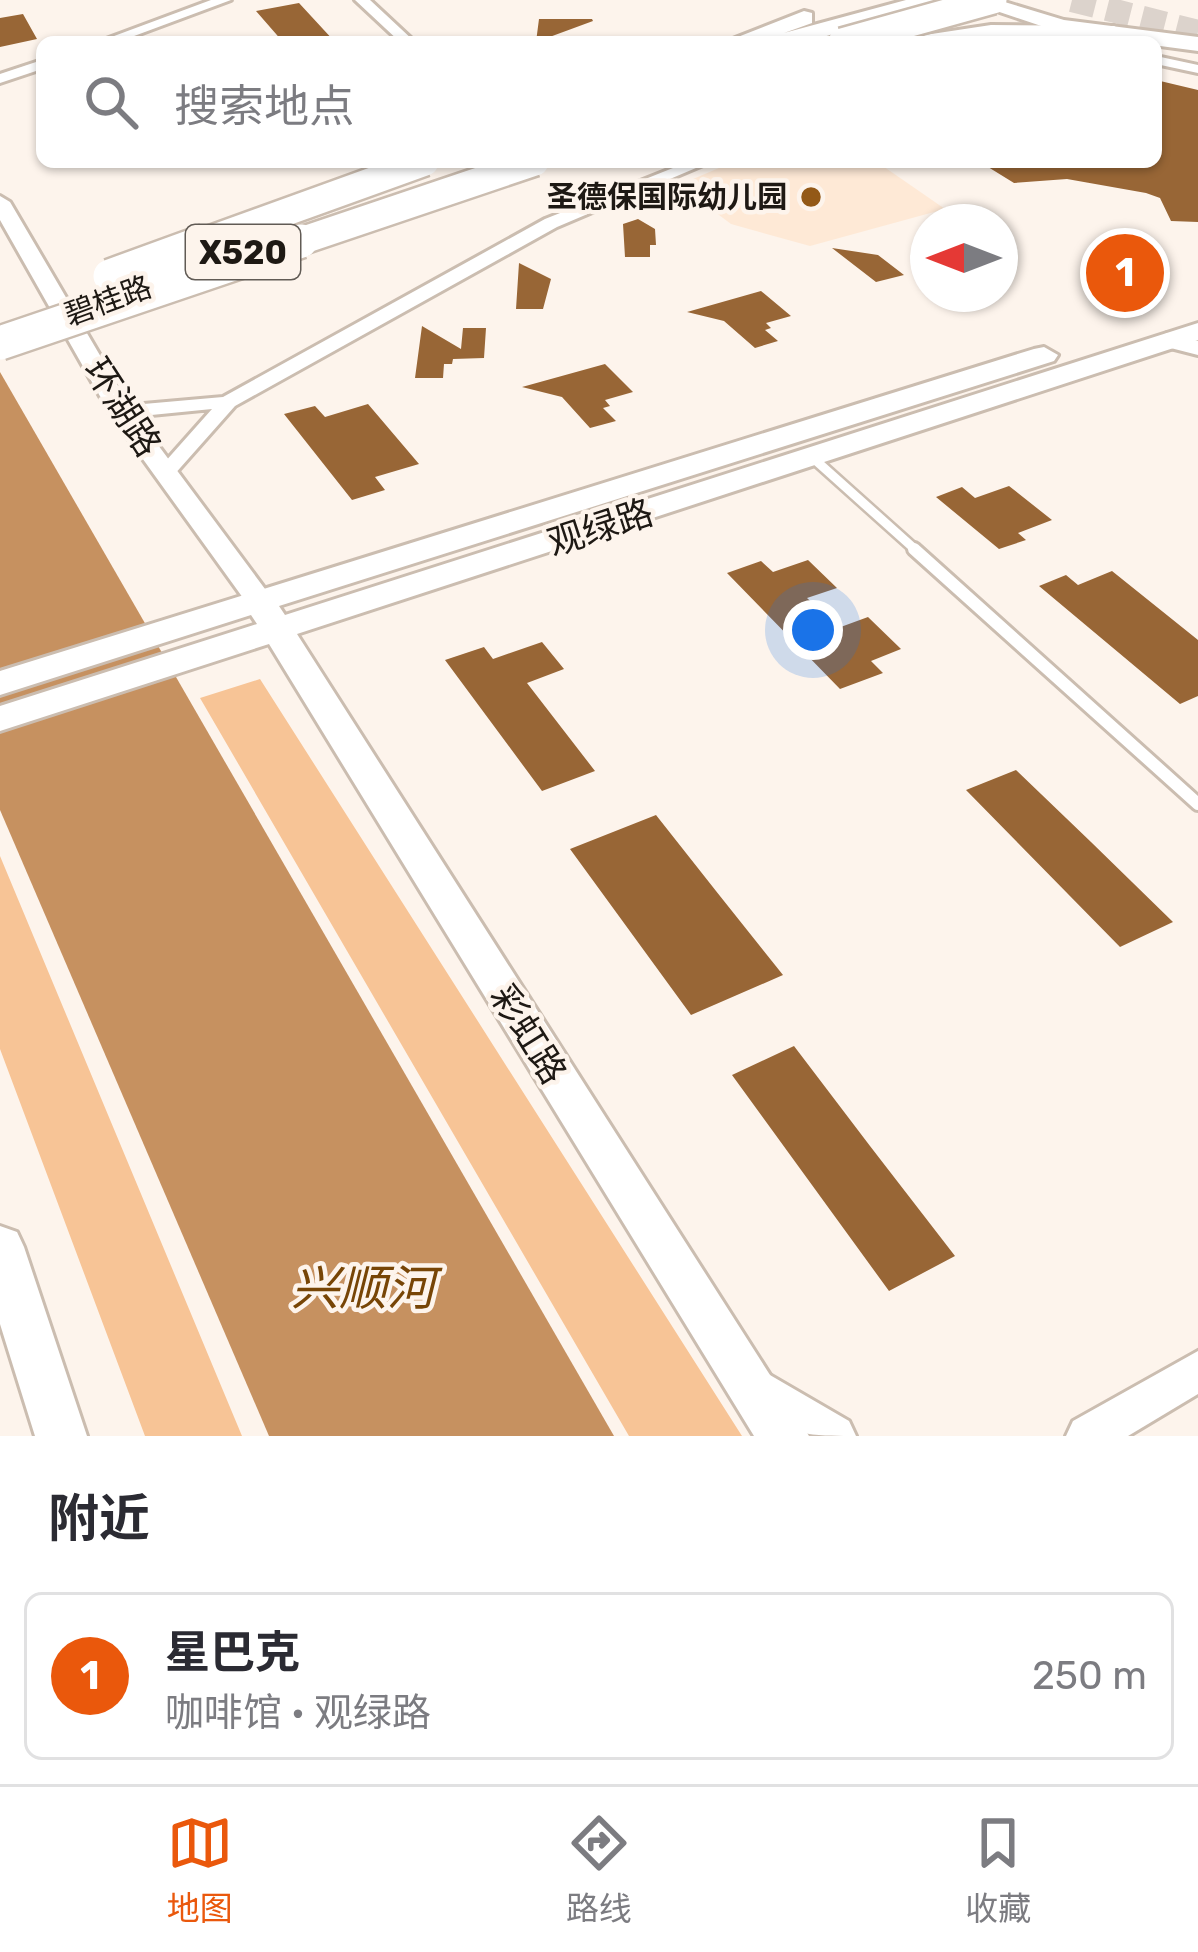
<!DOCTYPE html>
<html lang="zh">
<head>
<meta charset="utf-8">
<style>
  body { margin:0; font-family:Rubik,"Noto Sans SC",sans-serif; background:#f2f2f3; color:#2b2b33 }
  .compass { position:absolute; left:910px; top:204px; width:108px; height:108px; border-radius:50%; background:#fff; box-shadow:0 3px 9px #0004; rotate:270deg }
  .you { position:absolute; left:813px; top:630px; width:42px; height:42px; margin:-30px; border:9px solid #fff; border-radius:50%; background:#1a73e8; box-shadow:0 0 0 18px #1a73e833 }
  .badge { display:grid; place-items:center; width:78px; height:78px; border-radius:50%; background:#ea580c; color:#fff; font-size:39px; font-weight:700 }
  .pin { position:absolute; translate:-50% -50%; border:6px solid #fff; box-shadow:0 3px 12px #0006 }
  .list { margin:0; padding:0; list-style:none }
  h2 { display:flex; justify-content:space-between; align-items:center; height:156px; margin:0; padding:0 48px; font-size:51px }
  h2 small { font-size:39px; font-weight:400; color:#7c7c81 }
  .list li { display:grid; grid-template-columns:78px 1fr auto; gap:36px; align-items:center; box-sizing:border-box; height:168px; margin:0 24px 24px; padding:0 24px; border:3px solid #e1e1e2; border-radius:18px }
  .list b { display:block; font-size:45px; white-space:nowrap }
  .list p { margin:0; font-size:39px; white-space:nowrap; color:#7c7c81 }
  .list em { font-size:39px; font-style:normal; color:#7c7c81 }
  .icon { flex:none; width:66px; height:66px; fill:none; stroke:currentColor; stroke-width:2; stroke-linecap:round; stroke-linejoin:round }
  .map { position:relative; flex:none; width:1198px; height:1436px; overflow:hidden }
  .search { position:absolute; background:#fff; box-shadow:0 3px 9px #0004; left:36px; right:36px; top:36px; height:132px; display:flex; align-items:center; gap:30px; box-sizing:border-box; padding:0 42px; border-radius:18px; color:#7c7c81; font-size:45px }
  .sheet { height:348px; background:#fff }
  nav { display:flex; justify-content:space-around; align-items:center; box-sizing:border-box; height:168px; border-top:3px solid #e1e1e2; background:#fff; font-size:33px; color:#7c7c81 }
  nav a { display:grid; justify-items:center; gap:6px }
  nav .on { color:#ea580c }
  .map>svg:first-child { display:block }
</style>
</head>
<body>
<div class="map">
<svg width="1198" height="1436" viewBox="0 0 1198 1436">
  <rect width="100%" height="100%" fill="#fdf4ec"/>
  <path fill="#fee9d6" d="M 733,162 L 877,162 L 945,209 L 810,246 L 731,224 L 679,185 Z"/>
  <path fill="#f7c496" d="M 260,679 L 742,1436 L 629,1436 L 200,698 Z
    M 0,856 L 242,1436 L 145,1436 L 0,1049 Z"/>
  <path fill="#c69160" d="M 0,372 L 614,1436 L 269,1436 L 0,810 Z"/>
  <path fill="#986636" d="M 299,3 L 335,42 L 283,42 L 256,11 Z
    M 23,14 L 37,39 L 0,47 L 0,18 Z
    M 539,19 L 592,19 L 593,21 L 536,42 Z
    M 1156,80 L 1198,90 L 1198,222 L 1171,221 L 1160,198 L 1146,193 L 1067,179 L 1014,183 L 980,162 L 1156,162 Z
    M 638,219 L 655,229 L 656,245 L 650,245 L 650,257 L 625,257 L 623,224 Z
    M 832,248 L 878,255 L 904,275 L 876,282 Z
    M 519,263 L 551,279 L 543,309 L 516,309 Z
    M 761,291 L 791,316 L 766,323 L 771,328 L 765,330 L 778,341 L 755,348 L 724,321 L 687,312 Z
    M 422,326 L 461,349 L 463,328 L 486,328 L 484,358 L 453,359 L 452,364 L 444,364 L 443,378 L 415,378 Z
    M 605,364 L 633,392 L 605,400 L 610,406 L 603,408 L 616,421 L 590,428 L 562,397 L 522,387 Z
    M 368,404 L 419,464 L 375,477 L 385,490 L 352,500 L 284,414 L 315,406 L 325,417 Z
    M 1009,486 L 1052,520 L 1018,533 L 1026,540 L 999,549 L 936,497 L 962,487 L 975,498 Z
    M 808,560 L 837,588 L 807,598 L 838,628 L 868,617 L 901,649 L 871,661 L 883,673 L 840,689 L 727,573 L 761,561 L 773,572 Z
    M 1112,571 L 1198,640 L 1198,696 L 1180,704 L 1039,586 L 1066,575 L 1078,585 Z
    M 542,642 L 564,669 L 527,683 L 595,771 L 542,791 L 445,660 L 484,647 L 493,659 Z
    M 1016,770 L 1091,842 L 1173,922 L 1120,947 L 966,790 Z
    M 656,815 L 716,891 L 783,975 L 691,1015 L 570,849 Z
    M 794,1046 L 870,1146 L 955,1256 L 889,1291 L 732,1075 Z"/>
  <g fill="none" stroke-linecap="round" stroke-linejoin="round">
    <path stroke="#dcd3cc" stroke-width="24" stroke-dasharray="24 12" stroke-linecap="butt" d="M 1072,0 L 1198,32"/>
    <g stroke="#cbbdb0" stroke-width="14">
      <path id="service-far1" d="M 813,458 L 918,552"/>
    </g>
    <g stroke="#cbbdb0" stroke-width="18">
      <path id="service" d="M 914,549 L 1198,804"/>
    </g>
    <g stroke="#cbbdb0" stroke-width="6">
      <path id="minor" d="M 211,0 L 231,0 L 118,42 L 98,42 Z
        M 355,0 L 370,0 L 415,42 L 400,42 Z
        M 1156,56 L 1198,65 L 1198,73 L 1156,64 Z
        M 42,60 L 42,69 L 0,83 L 0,74 Z
        M 688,162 L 710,162 L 557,227 L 235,406 L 173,476 L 159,476 L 156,472 L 212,409 L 121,418 L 111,412 L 121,406 L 223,397 L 545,219 Z"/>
    </g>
    <g stroke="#cbbdb0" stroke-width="6">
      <path id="tertiary" d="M 0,196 L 10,202 L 132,410 L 271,597 L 275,603 L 271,609 L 251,609 L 109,412 L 0,220 Z
        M 1167,333 L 1198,341 L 1198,355 L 1159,345 L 1155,340 Z
        M 1198,1351 L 1198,1394 L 1128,1436 L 1066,1436 L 1073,1421 Z
        M 763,1371 L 849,1421 L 856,1436 C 814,1436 762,1436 742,1391 L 748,1377 Z"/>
    </g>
    <g stroke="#cbbdb0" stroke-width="6">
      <path id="secondary" d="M 1198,323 L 1198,340 L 297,634 L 809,1436 L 754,1436 L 269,644 L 0,731 L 0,706 L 257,624 L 251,615 L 0,695 L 0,671 L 1034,349 L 1044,347 L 1058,355 L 1054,361 L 279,606 L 285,615 Z
        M 0,1226 L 17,1232 L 24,1247 L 87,1436 L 35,1436 L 0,1324 Z"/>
    </g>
    <g stroke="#cbbdb0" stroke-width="6">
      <path id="primary" d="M 964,0 L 998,0 L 1064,20 L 1198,37 L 1198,51 L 1062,33 Z"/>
    </g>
    <g stroke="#cbbdb0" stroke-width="6">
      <path id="trunk" d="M 906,0 L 944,0 L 807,42 L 725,42 L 804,11 L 812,13 L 812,23 L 784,33 Z
        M 991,25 L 1114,26 L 1126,33 L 1114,40 L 913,42 L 925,35 Z"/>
    </g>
    <use href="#service-far1" stroke="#fff" stroke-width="9"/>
    <use href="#service" stroke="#fff" stroke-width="12"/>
    <use href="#minor" fill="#fff" fill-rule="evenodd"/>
    <use href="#tertiary" fill="#fff" fill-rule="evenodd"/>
    <use href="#secondary" fill="#fff" fill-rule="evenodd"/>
    <use href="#primary" fill="#fff" fill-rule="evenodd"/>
    <use href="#trunk" fill="#fff" fill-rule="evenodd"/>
    <g stroke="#cbbdb0" stroke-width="32" stroke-linecap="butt">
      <path id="trunk-bridge-far1" d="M 842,42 L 993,0
        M 198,244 L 425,162
        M 292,244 L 535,162"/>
    </g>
    <g stroke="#cbbdb0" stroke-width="38" stroke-linecap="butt">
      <path id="trunk-bridge" d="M 110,276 L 206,241
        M 0,343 L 301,241"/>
    </g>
    <use href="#trunk-bridge-far1" stroke="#fff" stroke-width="27"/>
    <use href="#trunk-bridge" stroke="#fff" stroke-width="33"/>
  </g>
  <circle fill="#935917" stroke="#fdf4ec" stroke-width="4.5" cx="811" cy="197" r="12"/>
  <g text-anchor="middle" stroke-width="9" stroke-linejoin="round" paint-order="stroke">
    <g font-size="30" font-weight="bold" fill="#1e1914" stroke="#fdf4ec" text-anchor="end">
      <text x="787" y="207">圣德保国际幼儿园</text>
    </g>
    <g font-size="30" fill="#1e1914" stroke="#fdf4ec">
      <text transform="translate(108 301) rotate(-20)" y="10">碧桂路</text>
    </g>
    <rect fill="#fdf4ec" stroke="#615b55" stroke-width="3" x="186" y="225" width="114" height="54" rx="9"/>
    <g font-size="33" font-weight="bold" fill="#1e1914">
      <text x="243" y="264">X520</text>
    </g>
    <g font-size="36" fill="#1e1914" stroke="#fdf4ec">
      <text transform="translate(123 407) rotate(57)" y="13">环湖路</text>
      <text transform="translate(600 527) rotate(-18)" y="13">观绿路</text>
      <text transform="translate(529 1034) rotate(58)" y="13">彩虹路</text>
    </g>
    <g font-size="48" font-style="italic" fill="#774506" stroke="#fdf4ec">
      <text x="363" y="1305">兴顺河</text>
    </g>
  </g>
</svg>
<svg class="compass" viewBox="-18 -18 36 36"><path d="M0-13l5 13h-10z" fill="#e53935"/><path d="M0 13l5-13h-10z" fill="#7c7c81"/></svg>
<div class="you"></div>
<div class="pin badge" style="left:1125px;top:273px">1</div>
<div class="search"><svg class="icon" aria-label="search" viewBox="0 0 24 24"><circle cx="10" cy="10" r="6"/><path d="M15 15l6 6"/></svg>搜索地点</div>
</div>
<section class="sheet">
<h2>附近<small></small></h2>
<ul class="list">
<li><span class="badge">1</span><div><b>星巴克</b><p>咖啡馆 · 观绿路</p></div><em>250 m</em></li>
</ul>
</section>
<nav>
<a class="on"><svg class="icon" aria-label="map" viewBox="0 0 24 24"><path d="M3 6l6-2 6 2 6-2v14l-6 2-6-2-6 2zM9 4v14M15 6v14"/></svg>地图</a>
<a><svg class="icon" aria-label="directions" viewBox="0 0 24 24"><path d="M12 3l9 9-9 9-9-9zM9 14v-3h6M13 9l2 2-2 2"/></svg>路线</a>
<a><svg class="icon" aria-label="saved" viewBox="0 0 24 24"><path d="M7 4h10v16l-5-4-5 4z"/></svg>收藏</a>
</nav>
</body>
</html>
